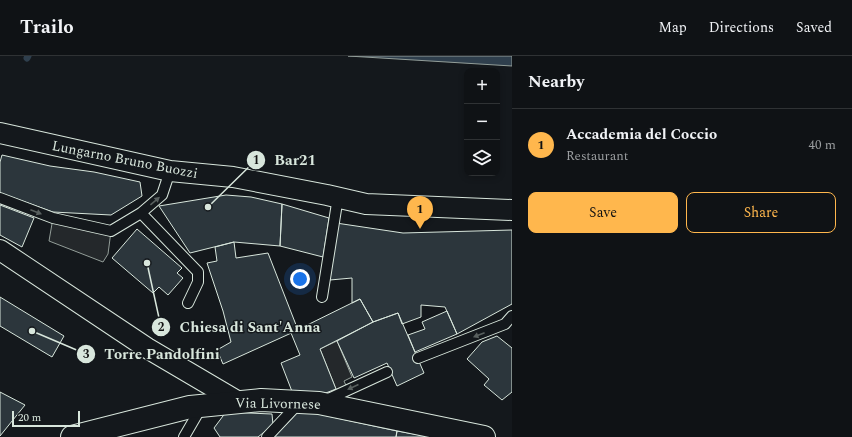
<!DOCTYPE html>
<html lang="en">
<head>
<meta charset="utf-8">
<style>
  body { margin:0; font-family:Spectral,serif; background:#1d2022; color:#f1f3f6 }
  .controls { position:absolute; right:12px; top:12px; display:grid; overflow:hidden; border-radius:8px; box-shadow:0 2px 6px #0003 }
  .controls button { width:36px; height:36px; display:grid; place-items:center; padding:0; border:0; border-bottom:1px solid #2f3234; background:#0f1215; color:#f1f3f6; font:20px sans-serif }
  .scale { position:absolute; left:12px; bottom:10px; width:68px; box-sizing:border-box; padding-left:4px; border:2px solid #d8e6dc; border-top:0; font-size:11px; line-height:14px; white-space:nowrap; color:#d8e6dc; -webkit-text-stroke:3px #14181c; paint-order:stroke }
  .you { position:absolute; left:300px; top:223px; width:14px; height:14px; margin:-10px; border:3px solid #fff; border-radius:50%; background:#1a73e8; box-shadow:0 0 0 6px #1a73e833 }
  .badge { display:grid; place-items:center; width:26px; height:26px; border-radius:50%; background:#ffb74d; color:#111; font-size:13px; font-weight:700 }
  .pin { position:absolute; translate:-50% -33px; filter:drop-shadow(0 1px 2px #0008) }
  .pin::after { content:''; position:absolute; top:21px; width:14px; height:12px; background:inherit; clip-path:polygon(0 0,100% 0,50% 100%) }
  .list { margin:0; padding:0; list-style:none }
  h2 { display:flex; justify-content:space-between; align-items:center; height:52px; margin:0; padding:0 16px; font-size:17px }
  h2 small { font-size:13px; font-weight:400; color:#9b9ea0 }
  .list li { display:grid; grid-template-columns:26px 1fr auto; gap:12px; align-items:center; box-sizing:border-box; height:72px; padding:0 16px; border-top:1px solid #2f3234 }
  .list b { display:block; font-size:15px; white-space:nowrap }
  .list p { margin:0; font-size:13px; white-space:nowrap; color:#9b9ea0 }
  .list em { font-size:13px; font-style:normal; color:#9b9ea0 }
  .actions { display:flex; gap:8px; padding:12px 16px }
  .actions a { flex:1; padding:9px 0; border:1px solid #ffb74d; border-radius:8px; text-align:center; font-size:14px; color:#ffb74d }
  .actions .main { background:#ffb74d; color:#111 }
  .icon { flex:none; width:22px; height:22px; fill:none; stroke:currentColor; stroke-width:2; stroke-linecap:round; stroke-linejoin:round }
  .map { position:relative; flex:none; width:512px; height:381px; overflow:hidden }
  header { display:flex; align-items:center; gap:24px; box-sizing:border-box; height:56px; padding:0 20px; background:#0f1215; border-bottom:1px solid #2f3234 }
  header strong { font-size:19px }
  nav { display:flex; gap:22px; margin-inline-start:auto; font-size:14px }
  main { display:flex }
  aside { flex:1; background:#0f1215 }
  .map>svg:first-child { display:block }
</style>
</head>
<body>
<header>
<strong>Trailo</strong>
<nav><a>Map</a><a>Directions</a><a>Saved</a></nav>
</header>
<main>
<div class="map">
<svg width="512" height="381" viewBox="0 0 512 381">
  <rect width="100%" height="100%" fill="#14181c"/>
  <path fill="#24282b" stroke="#939e99" d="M 53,162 L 111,175 L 108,198 L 103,206 L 49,185 Z
    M 337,285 L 352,321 L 344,325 L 348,334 L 338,338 L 320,293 Z"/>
  <path fill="#2f3f4d" stroke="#939e99" d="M 348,0 L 512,0 L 512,10 Z"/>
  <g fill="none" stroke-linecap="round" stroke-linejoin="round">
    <path stroke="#2f3f4d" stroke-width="7" d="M 27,2 L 28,0"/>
  </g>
  <path fill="#2c363c" stroke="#d8e6dc" d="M 2,99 L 50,110 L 94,116 L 140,126 L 142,140 L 111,159 L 53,156 L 0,137 L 0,106 Z
    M 226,139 L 251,141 L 282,148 L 280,190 L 234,186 L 190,197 L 159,150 Z
    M 282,148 L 329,162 L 323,201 L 280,190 Z
    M 0,149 L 34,162 L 22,191 L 0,179 Z
    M 336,167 L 403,177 L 512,174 L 512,248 L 457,278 L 445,251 L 421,249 L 421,261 L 402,268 L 398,257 L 373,266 L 360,243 L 352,247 L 352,222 L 330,224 Z
    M 137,173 L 182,212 L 177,217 L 183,222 L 168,239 L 159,231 L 153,237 L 112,202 Z
    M 234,186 L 236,202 L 268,197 L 298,274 L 223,308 L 217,294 L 231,286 L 223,255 L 207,207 L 217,205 L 215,191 Z
    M 0,241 L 64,280 L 52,301 L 0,270 Z
    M 360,243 L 373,266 L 320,293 L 336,333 L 318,340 L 293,338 L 281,307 L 300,299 L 291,277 Z
    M 447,255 L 457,278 L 415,296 L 408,279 L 425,273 L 422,266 Z
    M 398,257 L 424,317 L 397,330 L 387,307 L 354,322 L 337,285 L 373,266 Z
    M 497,280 L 512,292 L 512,336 L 502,344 L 484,329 L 489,323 L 467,303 L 482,286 Z
    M 0,336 L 25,349 L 0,380 Z
    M 300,354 L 397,375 L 396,381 L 274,381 Z
    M 226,356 L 272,358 L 273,369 L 258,381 L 220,381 L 214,372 Z
    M 397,375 L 431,381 L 396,381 Z"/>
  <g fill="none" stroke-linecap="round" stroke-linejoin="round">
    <g stroke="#d8e6dc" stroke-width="12">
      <path id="lane" d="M 0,142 L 53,162 L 111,175 L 141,157 L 162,139 L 170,115
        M 141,157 L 198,216 L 198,226 L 188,247
        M 322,241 L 338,141
        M 418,302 L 505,268 L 512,260
        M 324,345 L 387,316
        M 184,381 L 202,350
        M 267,381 L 298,348"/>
    </g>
    <g stroke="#d8e6dc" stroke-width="22">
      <path id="street" d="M 0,77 L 170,115 L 233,121 L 327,139 L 366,148 L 512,154
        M 0,194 L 147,292 L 237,345"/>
    </g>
    <g stroke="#d8e6dc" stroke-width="24">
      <path id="primary" d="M 72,381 L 190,351 L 261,344 L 319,347 L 484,381"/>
    </g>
    <use href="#lane" stroke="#14181c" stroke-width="10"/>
    <use href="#street" stroke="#14181c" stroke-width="20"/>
    <use href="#primary" stroke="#14181c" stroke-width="22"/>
  </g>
  <defs><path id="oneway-solid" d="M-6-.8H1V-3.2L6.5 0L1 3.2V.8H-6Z"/></defs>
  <g fill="#59605f">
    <use href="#oneway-solid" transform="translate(155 145) rotate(-40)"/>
    <use href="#oneway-solid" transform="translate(36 156) rotate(21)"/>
    <use href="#oneway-solid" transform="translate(479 279) rotate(159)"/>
    <use href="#oneway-solid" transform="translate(353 331) rotate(156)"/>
  </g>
  <g text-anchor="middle" stroke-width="3" stroke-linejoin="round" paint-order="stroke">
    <g font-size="14" fill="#d8e6dc" stroke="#14181c">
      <text transform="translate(125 103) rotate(11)" y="5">Lungarno Bruno Buozzi</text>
      <text transform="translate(278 347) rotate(1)" y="5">Via Livornese</text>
    </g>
  </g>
  <path fill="none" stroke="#d8e6dc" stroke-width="1.5" d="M208 151L256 104M147 207L161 271M32 275L86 298"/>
  <g fill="#d8e6dc" stroke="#14181c" stroke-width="1.5">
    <circle cx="208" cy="151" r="4"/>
    <circle cx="147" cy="207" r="4"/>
    <circle cx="32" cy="275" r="4"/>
    <circle cx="256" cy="104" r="10"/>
    <circle cx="161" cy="271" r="10"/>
    <circle cx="86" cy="298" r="10"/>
  </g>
  <g font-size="12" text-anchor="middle" font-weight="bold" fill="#111">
    <text x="256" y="108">1</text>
    <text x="161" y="275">2</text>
    <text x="86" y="302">3</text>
  </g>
  <g font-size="15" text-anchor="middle" font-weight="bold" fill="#d8e6dc" stroke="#14181c" stroke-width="3" stroke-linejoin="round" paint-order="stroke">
    <text x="295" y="109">Bar21</text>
    <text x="250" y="276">Chiesa di Sant'Anna</text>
    <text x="162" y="303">Torre Pandolfini</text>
  </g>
</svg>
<div class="controls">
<button>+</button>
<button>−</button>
<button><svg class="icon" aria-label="layers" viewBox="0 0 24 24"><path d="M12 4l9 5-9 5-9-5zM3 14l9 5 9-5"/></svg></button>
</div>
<div class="scale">20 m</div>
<div class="you"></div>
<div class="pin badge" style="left:420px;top:173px">1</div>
</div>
<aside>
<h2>Nearby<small></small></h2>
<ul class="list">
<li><span class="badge">1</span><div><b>Accademia del Coccio</b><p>Restaurant</p></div><em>40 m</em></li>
</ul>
<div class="actions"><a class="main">Save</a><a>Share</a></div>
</aside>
</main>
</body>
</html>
